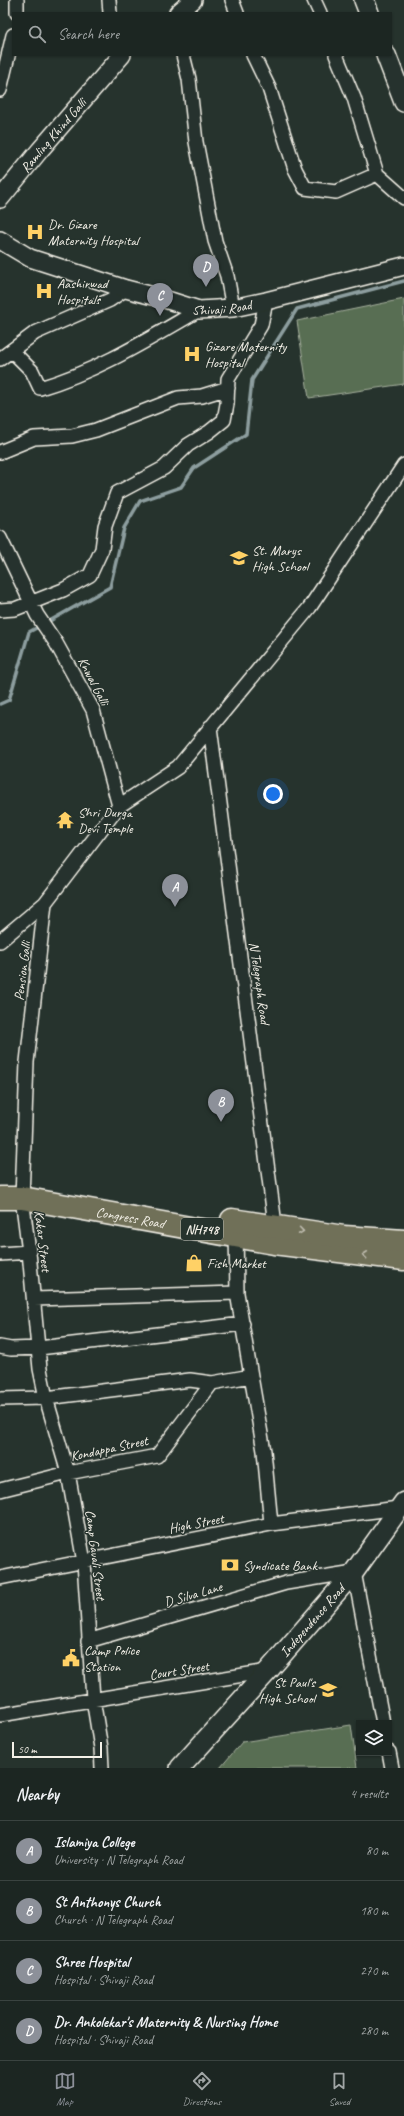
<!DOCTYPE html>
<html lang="en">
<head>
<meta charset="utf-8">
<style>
  body { margin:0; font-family:Caveat,sans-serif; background:#252e2a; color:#f1f3f6 }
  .controls { position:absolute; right:12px; bottom:12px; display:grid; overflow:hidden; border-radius:0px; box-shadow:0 1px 3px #0004 }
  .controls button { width:36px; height:36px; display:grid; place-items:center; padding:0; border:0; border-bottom:1px solid #3a4340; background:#1c2622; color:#f1f3f6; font:20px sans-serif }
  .scale { position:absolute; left:12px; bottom:10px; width:90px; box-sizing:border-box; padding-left:4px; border:2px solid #f4f1e8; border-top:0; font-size:11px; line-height:14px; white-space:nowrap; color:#f4f1e8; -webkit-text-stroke:3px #26332d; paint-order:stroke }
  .you { position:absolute; left:273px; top:794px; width:14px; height:14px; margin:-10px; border:3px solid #fff; border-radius:50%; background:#1a73e8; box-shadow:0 0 0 6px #1a73e833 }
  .badge { display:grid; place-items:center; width:26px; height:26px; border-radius:50%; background:#8c9099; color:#fff; font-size:13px; font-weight:700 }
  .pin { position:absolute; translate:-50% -33px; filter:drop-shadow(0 1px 2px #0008) }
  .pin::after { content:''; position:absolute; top:21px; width:14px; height:12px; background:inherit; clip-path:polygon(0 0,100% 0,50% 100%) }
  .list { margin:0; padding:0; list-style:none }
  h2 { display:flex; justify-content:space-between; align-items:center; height:52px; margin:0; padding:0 16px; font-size:17px }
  h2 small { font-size:13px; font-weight:400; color:#a0a5a5 }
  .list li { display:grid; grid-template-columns:26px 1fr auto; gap:12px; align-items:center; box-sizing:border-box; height:60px; padding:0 16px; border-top:1px solid #3a4340 }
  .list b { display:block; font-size:15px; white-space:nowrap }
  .list p { margin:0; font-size:13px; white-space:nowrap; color:#a0a5a5 }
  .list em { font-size:13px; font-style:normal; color:#a0a5a5 }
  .icon { flex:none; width:22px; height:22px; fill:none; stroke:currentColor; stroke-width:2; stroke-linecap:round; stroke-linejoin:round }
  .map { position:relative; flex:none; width:404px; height:1768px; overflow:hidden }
  .search { position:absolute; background:#1c2622; box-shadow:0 1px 3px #0004; left:12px; right:12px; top:12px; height:44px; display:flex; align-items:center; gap:10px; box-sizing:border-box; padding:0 14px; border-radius:0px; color:#a0a5a5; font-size:15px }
  .sheet { height:292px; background:#1c2622 }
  nav { display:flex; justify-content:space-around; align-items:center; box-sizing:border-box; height:56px; border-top:1px solid #3a4340; background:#1c2622; font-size:11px; color:#a0a5a5 }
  nav a { display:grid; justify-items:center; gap:2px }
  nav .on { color:#8c9099 }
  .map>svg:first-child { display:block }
</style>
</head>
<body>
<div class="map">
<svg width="404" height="1768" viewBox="0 0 404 1768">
  <rect width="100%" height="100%" fill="#26332d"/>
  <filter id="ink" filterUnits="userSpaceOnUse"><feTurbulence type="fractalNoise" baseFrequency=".025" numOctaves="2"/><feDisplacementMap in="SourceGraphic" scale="8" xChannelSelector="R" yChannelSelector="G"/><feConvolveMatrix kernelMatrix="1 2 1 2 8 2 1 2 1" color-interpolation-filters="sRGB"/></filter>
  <g filter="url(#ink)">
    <path fill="#596e53" stroke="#a6b09e" d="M 404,299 L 404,384 L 309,398 L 297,321 Z
      M 351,1725 L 357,1768 L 220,1768 L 242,1742 Z"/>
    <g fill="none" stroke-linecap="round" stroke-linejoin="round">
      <path stroke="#8d9e9f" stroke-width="3.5" d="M 46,623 L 110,587 L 124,528 L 140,501 L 181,487 L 194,468 L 246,434 L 252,380 L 297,309 L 404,281
        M 0,704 L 9,700 L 29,632 L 40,626"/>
      <g stroke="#f4f1e8" stroke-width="16">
        <path id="minor" d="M 17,0 L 17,13
          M 109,0 L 110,13
          M 232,0 L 237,13
          M 314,0 L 320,13
          M 183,55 L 189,79 L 196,142 L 215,241 L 227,276 L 233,308
          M 253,55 L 269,88 L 295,169 L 305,188 L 336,192 L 377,174 L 354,98 L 336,55
          M 0,90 L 13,35
          M 377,174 L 404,198
          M 12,351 L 32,371 L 40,388 C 98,371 147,340 199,310
          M 0,359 L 35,333 L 110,300 L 126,289
          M 0,452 L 34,438 L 72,436 L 96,430 L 178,398 L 202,396 L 228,388
          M 0,538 L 37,615 L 56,643 L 93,710 L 119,806
          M 0,610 L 15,609 L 63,590 L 90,575 L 102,549 L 105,526 L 117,493 L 164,468 L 188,445 L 209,432 L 224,420 L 227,404 L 228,379 L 261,325 L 266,301
          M 210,727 L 276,1232
          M 45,903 L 27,1062 L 22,1198 L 29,1252 L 40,1369 L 46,1398 L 68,1473 L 84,1562 L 93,1699 L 101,1748 L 102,1768
          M 0,941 L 45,903 L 119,806 L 178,767 L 310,607 L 404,465
          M 0,1254 L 29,1252
          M 34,1299 L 237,1293
          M 0,1347 L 11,1349 L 39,1348 L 243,1324
          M 251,1376 L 264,1451 L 271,1524
          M 0,1399 L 46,1398 L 190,1380 L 212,1383
          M 0,1490 L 68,1473 L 157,1456 L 212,1383 L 251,1376 L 237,1293 L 236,1230
          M 0,1578 L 271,1524 L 399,1508
          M 88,1641 L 286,1583 L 354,1572 L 383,1723
          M 0,1715 L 268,1671
          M 389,1752 L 392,1768"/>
      </g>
      <g stroke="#f4f1e8" stroke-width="20">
        <g id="tertiary">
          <path d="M 178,13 L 193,0"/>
          <path id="s1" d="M 0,199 L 40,150 L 122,55"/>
          <path id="s2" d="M 0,240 L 30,258 L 126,289 L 161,298 L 199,310 L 233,308 L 266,301 L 404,266"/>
        </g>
      </g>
      <g stroke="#f4f1e8" stroke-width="22">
        <g id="secondary">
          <path d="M 364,0 L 369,13"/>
          <path d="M 386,55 L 404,102"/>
          <path id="s3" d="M 180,1768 L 268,1671 L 354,1572 L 404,1502"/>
        </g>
      </g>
      <g stroke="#f4f1e8" stroke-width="25">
        <g id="trunk">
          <path id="s4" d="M 0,1198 L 22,1198 L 274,1243 L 404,1259"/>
          <path d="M 232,1220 L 344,1237 L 404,1241"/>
        </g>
      </g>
      <use href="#minor" stroke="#26332d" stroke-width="13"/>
      <use href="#tertiary" stroke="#26332d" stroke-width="17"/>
      <use href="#secondary" stroke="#26332d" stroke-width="19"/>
      <use href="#trunk" stroke="#706f59" stroke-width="22"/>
    </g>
    <defs><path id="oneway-chevron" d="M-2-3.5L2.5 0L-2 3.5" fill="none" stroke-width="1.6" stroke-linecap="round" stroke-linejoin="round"/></defs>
    <g stroke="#bfbdaf">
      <use href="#oneway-chevron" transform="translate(301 1231) rotate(8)"/>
      <use href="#oneway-chevron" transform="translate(365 1255) rotate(-174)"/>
    </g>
  </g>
  <defs>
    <g id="hospital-bare" transform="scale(1.38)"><path d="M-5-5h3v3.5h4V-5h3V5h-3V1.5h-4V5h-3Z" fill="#ffd166" stroke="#26332d" stroke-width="2.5" paint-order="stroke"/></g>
    <g id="school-bare" transform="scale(1.38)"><path d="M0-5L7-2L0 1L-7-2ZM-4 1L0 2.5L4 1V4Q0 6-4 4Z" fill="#ffd166" stroke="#26332d" stroke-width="2.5" paint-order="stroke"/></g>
    <g id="temple-bare" transform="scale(1.38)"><path d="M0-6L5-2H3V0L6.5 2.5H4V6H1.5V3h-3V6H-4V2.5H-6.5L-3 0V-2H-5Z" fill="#ffd166" stroke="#26332d" stroke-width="2.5" paint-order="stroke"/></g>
    <g id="shop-bare" transform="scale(1.38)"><path d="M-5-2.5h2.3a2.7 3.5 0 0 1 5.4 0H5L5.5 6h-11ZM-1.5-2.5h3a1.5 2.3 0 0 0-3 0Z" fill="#ffd166" stroke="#26332d" stroke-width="2.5" paint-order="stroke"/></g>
    <g id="bank-bare" transform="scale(1.38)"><path d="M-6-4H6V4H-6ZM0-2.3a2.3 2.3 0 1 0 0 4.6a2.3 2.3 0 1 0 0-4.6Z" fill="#ffd166" stroke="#26332d" stroke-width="2.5" paint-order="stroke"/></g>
    <g id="civic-bare" transform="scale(1.38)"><path d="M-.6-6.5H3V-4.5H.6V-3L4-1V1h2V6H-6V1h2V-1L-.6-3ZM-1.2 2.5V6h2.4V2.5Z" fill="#ffd166" stroke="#26332d" stroke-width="2.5" paint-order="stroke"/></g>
  </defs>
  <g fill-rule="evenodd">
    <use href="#hospital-bare" x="35" y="232"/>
    <use href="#hospital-bare" x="44" y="291"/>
    <use href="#hospital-bare" x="192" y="354"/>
    <use href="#school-bare" x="239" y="558"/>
    <use href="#temple-bare" x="65" y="820"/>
    <use href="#shop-bare" x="194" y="1263"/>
    <use href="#bank-bare" x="230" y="1565"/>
    <use href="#civic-bare" x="71" y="1658"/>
    <use href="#school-bare" x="328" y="1690"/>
  </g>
  <g text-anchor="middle" stroke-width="3" stroke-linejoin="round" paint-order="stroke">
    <rect fill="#26332d" stroke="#b6b8b0" stroke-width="1" x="181" y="1218" width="42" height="22" rx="3"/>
    <g font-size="13" font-weight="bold" fill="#f4f1e8">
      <text x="202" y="1234">NH748</text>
    </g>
    <g font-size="14" fill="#f4f1e8" stroke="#26332d">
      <text dy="5" stroke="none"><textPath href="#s1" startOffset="83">Ramling Khind Galli</textPath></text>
      <text dy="5" stroke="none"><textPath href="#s2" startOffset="235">Shivaji Road</textPath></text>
      <text transform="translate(94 681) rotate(63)" y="5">Knwal Galli</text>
      <text transform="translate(22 971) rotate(-83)" y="5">Pension Galli</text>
      <text transform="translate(260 983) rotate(82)" y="5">N Telegraph Road</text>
      <text dy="5" stroke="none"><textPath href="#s4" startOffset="132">Congress Road</textPath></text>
      <text transform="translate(43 1241) rotate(83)" y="5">Kakar Street</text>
      <text transform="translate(109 1448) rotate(-12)" y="5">Kondappa Street</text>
      <text transform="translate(196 1523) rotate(-11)" y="5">High Street</text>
      <text transform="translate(96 1555) rotate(83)" y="5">Camp Gavali Street</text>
      <text transform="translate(193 1594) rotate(-16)" y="5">D Silva Lane</text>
      <text dy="5" stroke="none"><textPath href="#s3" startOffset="198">Independence Road</textPath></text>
      <text transform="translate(179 1670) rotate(-9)" y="5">Court Street</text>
    </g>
    <g font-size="14" fill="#f4f1e8" stroke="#26332d" text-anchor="start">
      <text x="48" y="229">Dr. Gizare<tspan x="48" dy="16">Maternity Hospital</tspan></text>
      <text x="57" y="288">Aashirwad<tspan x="57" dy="16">Hospitals</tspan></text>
      <text x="205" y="351">Gizare Maternity<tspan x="205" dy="16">Hospital</tspan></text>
      <text x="252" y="555">St. Marys<tspan x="252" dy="16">High School</tspan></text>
      <text x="78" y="817">Shri Durga<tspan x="78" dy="16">Devi Temple</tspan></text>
      <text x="207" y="1268">Fish Market</text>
      <text x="243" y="1570">Syndicate Bank</text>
      <text x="84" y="1655">Camp Police<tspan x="84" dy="16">Station</tspan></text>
      <text x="315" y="1687" text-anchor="end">St Paul's<tspan x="315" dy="16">High School</tspan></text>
    </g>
  </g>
</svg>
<div class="controls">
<button><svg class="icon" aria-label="layers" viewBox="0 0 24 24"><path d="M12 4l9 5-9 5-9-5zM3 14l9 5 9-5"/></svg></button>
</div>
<div class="scale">50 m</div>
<div class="you"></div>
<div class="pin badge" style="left:175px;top:907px">A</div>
<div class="pin badge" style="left:221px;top:1122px">B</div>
<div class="pin badge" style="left:160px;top:316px">C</div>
<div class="pin badge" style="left:206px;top:287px">D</div>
<div class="search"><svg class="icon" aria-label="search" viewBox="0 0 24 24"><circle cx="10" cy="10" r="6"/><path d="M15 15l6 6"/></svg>Search here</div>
</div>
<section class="sheet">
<h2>Nearby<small>4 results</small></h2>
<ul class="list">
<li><span class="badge">A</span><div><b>Islamiya College</b><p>University · N Telegraph Road</p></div><em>80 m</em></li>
<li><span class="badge">B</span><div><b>St Anthonys Church</b><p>Church · N Telegraph Road</p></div><em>180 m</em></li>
<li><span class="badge">C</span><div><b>Shree Hospital</b><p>Hospital · Shivaji Road</p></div><em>270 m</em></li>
<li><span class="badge">D</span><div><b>Dr. Ankolekar's Maternity &amp; Nursing Home</b><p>Hospital · Shivaji Road</p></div><em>280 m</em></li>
</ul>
</section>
<nav>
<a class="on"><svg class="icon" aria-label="map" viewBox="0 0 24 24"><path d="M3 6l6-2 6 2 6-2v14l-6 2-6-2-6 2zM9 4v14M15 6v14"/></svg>Map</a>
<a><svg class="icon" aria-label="directions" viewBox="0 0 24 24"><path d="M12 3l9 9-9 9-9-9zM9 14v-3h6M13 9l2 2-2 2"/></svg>Directions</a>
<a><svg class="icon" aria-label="saved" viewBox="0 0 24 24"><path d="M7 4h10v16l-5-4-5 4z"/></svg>Saved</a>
</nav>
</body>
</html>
